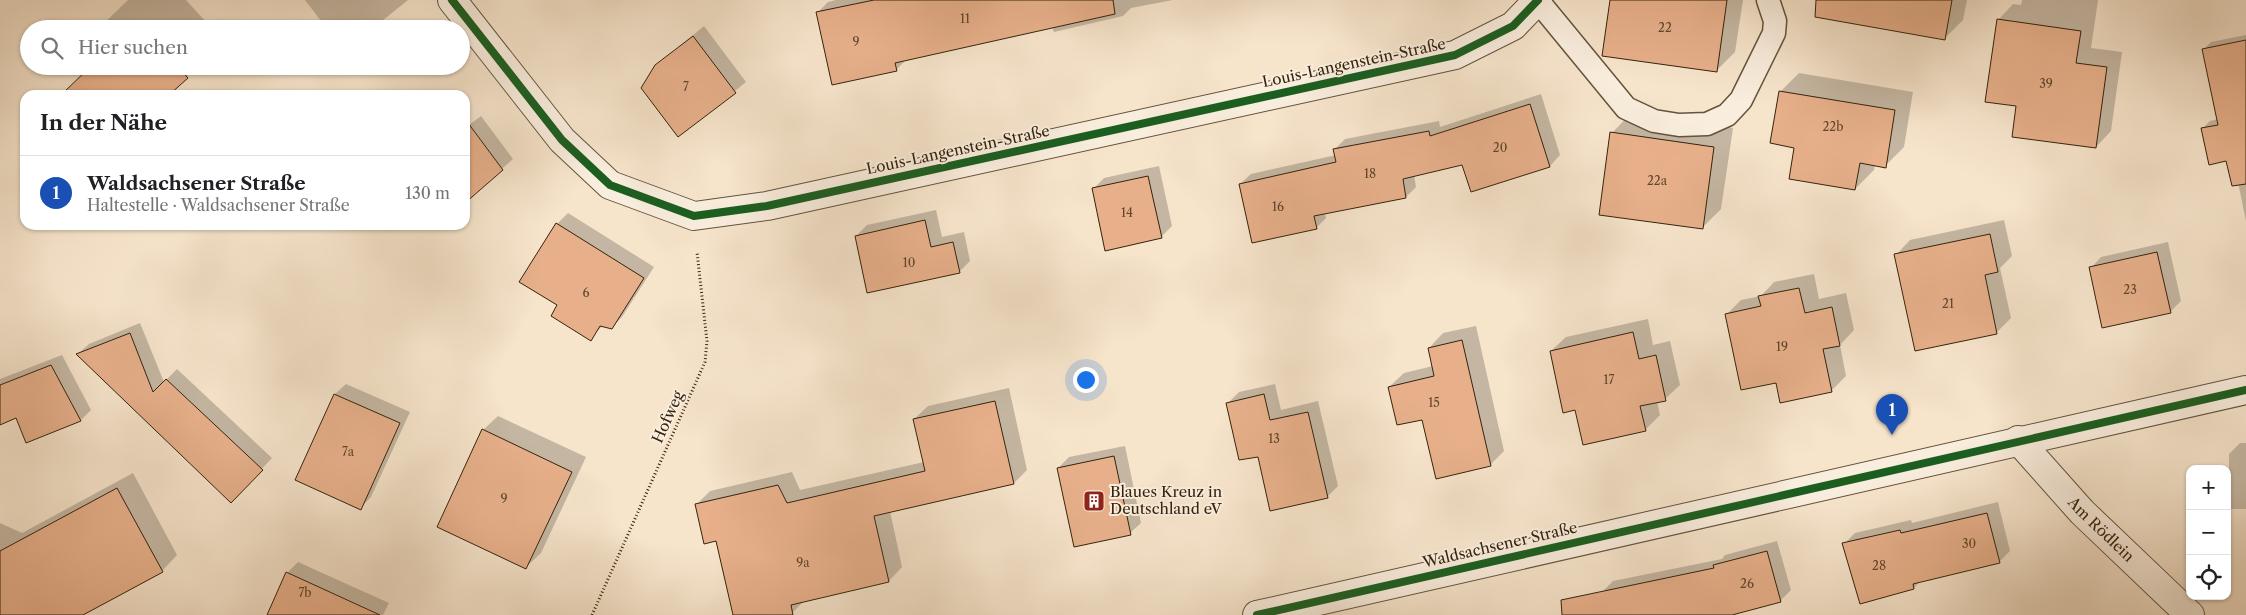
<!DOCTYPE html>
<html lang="de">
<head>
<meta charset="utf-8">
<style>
  body { margin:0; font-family:"Libre Caslon Text",serif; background:#f6f6f6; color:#202124 }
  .controls { position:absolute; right:15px; bottom:15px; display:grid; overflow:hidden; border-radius:10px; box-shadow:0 1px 4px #0004 }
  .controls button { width:45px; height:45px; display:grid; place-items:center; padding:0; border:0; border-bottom:1px solid #e0e0e0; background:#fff; color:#202124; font:25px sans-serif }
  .you { position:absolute; left:1085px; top:379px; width:18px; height:18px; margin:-12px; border:4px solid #fff; border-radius:50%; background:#1a73e8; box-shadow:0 0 0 8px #1a73e833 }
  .badge { display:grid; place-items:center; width:32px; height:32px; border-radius:50%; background:#db2777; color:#fff; font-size:16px; font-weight:700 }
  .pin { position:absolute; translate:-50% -41px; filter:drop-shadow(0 1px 2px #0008) }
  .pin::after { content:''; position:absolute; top:26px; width:18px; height:15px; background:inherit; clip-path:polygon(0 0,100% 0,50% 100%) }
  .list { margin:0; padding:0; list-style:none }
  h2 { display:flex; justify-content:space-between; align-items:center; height:65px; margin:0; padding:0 20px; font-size:21px }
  h2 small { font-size:16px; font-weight:400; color:#757577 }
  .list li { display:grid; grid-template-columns:32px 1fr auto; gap:15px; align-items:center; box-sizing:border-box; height:75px; padding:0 20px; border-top:1px solid #e0e0e0 }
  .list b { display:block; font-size:19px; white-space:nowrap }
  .list p { margin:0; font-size:16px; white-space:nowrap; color:#757577 }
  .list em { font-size:16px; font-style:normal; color:#757577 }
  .icon { flex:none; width:28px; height:28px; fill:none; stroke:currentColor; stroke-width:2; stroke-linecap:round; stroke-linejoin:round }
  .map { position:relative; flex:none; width:2246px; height:615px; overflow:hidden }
  .search { position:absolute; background:#fff; box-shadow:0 1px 4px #0004; left:20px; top:20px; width:450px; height:55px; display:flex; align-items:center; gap:12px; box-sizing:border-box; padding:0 18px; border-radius:28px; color:#757577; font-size:19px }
  .panel { position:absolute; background:#fff; box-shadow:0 1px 4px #0004; left:20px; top:90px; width:450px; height:140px; border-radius:15px }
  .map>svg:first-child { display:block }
</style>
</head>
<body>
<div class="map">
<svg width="2246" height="615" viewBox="0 0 2246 615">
  <rect width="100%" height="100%" fill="#f6e4cb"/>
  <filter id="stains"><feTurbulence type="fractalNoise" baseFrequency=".004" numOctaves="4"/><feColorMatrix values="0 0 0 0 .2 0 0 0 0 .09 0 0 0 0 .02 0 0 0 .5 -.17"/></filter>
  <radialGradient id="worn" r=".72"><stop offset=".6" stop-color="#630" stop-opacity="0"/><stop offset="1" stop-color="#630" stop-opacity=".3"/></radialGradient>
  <path fill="#0003" d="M 128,0 L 186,0 L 206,22 L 199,29 L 98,29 Z
    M 305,0 L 408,0 L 372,29 L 327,29 Z
    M 836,0 L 1173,0 L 1131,8 L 1123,16 L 1054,32 L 1052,27 L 907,59 L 896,70 L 817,13 L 828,2 Z
    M 1612,0 L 1743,0 L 1735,52 L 1716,71 Z
    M 1865,0 L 1967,0 L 1963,20 L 1944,39 Z
    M 2022,0 L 2098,0 L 2091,48 L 2122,52 L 2111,131 L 2096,147 L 2017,105 L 1998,20 L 2013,4 L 2021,5 Z
    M 704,26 L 746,82 L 679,136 L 656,66 Z
    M 2246,35 L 2246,221 L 2233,158 L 2202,129 L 2210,121 L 2218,119 L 2203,50 L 2211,42 Z
    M 93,66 L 197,66 L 167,95 L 62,95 Z
    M 1799,73 L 1913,92 L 1904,147 L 1885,166 L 1875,165 L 1874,170 L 1855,189 L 1796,147 L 1780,92 Z
    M 1541,94 L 1560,155 L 1550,166 L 1472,191 L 1463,164 L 1414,175 L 1416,187 L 1406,197 L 1325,213 L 1326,218 L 1316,228 L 1240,184 L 1251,174 L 1336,155 L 1335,149 L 1345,139 L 1439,121 L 1440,127 Z
    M 1630,114 L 1733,128 L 1721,209 L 1702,228 L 1612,133 Z
    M 481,116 L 513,159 L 465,201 L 465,128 Z
    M 25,131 L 25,139 L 21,135 Z
    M 1159,166 L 1172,226 L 1161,237 L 1093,189 L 1104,178 Z
    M 936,210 L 942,237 L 964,232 L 970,261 L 959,272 L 856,236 L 867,225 Z
    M 568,213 L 654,267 L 622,317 L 611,328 L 603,325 L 590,339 L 559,305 L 557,224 Z
    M 2004,220 L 2012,256 L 2000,268 L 2011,318 L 1996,333 L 1896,255 L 1910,240 Z
    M 2168,242 L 2181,301 L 2170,312 L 2091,268 L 2101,257 Z
    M 1814,274 L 1819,299 L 1846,293 L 1854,330 L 1840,345 L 1846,376 L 1832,390 L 1781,402 L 1776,381 L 1727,314 L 1741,300 L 1761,296 L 1774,282 Z
    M 1648,319 L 1653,345 L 1670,341 L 1680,385 L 1665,399 L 1657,401 L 1660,415 L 1645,430 L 1576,409 L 1551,351 L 1566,337 Z
    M 140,323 L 164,382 L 177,369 L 272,458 L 231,501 L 78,354 L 89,344 Z
    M 1476,326 L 1504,451 L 1490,465 L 1389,387 L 1404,373 L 1433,366 L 1429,348 L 1443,333 Z
    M 62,355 L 91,410 L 81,420 L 17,417 L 0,423 L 0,379 Z
    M 346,384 L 410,412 L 371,497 L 360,508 L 296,480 L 335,394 Z
    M 1275,384 L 1281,410 L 1318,401 L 1338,486 L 1327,497 L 1258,455 L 1228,403 L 1239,392 Z
    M 1009,388 L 1027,470 L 1014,483 L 890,511 L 902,567 L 889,581 L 805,600 L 792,613 L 784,615 L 734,615 L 717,540 L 696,505 L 710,491 L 792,472 L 800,490 L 924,462 L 914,419 L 928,406 Z
    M 498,416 L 586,457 L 541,553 L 526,567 L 483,430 Z
    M 2240,443 L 2246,443 L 2246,509 L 2229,509 L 2229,454 Z
    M 1125,446 L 1141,523 L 1130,533 L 1058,468 L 1069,457 Z
    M 133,473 L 177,555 L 162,571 L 80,615 L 0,615 L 0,523 L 22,533 Z
    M 1998,502 L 2010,551 L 1999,562 L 1920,581 L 1914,588 L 1844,544 L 1855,533 L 1911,520 L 1912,523 Z
    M 1777,541 L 1791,590 L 1780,601 L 1727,615 L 1607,615 L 1602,592 L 1613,581 L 1722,559 L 1725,555 Z
    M 298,562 L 389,603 L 383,615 L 268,615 L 287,573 Z"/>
  <path fill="#e7b08b" stroke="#34230c" d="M 874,0 L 1113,0 L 1115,14 L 895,63 L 897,71 L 832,85 L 816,12 Z
    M 1610,0 L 1727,0 L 1717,72 L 1602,56 Z
    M 1816,0 L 1952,0 L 1945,40 L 1815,17 Z
    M 1997,19 L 2081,31 L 2076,63 L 2107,67 L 2096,148 L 2012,137 L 2016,106 L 1985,102 Z
    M 693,36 L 736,93 L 678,137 L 641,88 L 655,65 Z
    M 2246,40 L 2246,184 L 2232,186 L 2226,161 L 2209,165 L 2201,128 L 2218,125 L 2202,49 Z
    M 91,66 L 177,66 L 188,78 L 169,95 L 61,95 Z
    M 1779,91 L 1895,110 L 1886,168 L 1860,163 L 1855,190 L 1789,179 L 1794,148 L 1770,143 Z
    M 1530,104 L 1550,167 L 1471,192 L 1462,165 L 1403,179 L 1406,198 L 1314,216 L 1317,229 L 1252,243 L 1239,184 L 1336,162 L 1333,149 L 1429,131 L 1430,136 Z
    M 465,119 L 503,170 L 465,203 Z
    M 1610,132 L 1714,147 L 1703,229 L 1599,215 Z
    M 1148,176 L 1162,238 L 1105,251 L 1092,188 Z
    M 925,220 L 931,247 L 953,242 L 960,273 L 867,293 L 855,236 Z
    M 556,223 L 644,278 L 612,329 L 600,326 L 591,341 L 551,316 L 557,305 L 519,282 Z
    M 1990,234 L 1998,272 L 1985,275 L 1997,334 L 1915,351 L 1894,254 Z
    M 2157,252 L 2171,313 L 2102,328 L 2089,267 Z
    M 1799,288 L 1805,313 L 1832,307 L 1840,346 L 1823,349 L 1832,392 L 1780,403 L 1776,383 L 1741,390 L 1725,314 L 1761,306 L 1758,296 Z
    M 1633,332 L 1639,359 L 1656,355 L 1666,401 L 1640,406 L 1646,431 L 1583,445 L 1575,410 L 1563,413 L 1550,351 Z
    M 130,333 L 153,392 L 166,379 L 263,470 L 231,503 L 76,354 Z
    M 1462,340 L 1491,466 L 1436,479 L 1422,420 L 1397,425 L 1388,387 L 1434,376 L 1428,348 Z
    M 51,365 L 81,421 L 26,443 L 16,418 L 0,425 L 0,385 Z
    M 334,394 L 400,423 L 361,510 L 295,480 Z
    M 1264,394 L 1270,420 L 1308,412 L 1328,498 L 1270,511 L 1258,457 L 1239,460 L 1226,403 Z
    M 995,401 L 1014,484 L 874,516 L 889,582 L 791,605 L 793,615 L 733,615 L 716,541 L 704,544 L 695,504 L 778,485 L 787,503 L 925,471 L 913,419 Z
    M 482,429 L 572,472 L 526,569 L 437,527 Z
    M 1114,456 L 1131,535 L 1074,547 L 1057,468 Z
    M 117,488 L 163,572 L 83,615 L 0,615 L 0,551 Z
    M 1987,513 L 2000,563 L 1913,584 L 1914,589 L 1860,604 L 1842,543 L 1900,530 L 1901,533 Z
    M 1767,551 L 1781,602 L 1732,615 L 1562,615 L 1561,600 L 1714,568 L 1713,565 Z
    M 286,572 L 380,615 L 267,615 Z"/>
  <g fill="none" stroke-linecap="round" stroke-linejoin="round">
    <g stroke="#64533c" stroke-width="25">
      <path id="service" d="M 1538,1 L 1626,108 L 1654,121 L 1679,125 L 1707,124 L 1727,115 L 1741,100 L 1774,33 L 1775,21 L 1768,0"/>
    </g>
    <g stroke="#64533c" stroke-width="30">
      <g id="minor">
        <path d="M 452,0 L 562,140 L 610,185 L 694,216 L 767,206 L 1455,55 L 1513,26 L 1538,0"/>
        <path id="s1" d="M 2018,440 L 2082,512 L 2190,615"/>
        <path d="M 1257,615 L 2246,390"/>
      </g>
    </g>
    <path stroke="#34230c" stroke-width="3" stroke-dasharray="1 2.5" stroke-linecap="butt" d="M 592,615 L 705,362 L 707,341 L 697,252"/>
    <use href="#service" stroke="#f9eddd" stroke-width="22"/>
    <use href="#minor" stroke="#f9eddd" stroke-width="28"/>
    <g stroke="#f9eddd" stroke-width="11">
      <path id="cycleway" d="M 452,0 L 562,140 L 610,185 L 694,216 L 767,206 L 1455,55 L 1513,26 L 1538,0
        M 1257,615 L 2246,390"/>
    </g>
    <use href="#cycleway" stroke="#1b5e20" stroke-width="8"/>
  </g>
  <defs>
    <g id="building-square" transform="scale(1.125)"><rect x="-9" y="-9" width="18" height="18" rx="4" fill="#8f2418" stroke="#f9eddd"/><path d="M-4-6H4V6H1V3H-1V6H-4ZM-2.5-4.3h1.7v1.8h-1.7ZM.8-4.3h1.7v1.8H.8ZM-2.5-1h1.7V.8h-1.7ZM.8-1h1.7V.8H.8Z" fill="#fff"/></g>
  </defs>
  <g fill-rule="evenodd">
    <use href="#building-square" x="1094" y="501"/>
  </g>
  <g text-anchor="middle" stroke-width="4" stroke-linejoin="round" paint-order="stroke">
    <g font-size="12" fill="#61462c">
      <text x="965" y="23">11</text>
      <text x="1665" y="32">22</text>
      <text x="856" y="46">9</text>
      <text x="2046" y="88">39</text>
      <text x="686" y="91">7</text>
      <text x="1833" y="131">22b</text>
      <text x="1500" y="152">20</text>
      <text x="1370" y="178">18</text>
      <text x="1657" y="185">22a</text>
      <text x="1278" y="211">16</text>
      <text x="1127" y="217">14</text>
      <text x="909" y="267">10</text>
      <text x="2130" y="294">23</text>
      <text x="586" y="297">6</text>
      <text x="1948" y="308">21</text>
      <text x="1782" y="351">19</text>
      <text x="1609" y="384">17</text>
      <text x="1434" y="407">15</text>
      <text x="1274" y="443">13</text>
      <text x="348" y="456">7a</text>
      <text x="504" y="503">9</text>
      <text x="1969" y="548">30</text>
      <text x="803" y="567">9a</text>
      <text x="1879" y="570">28</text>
      <text x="1747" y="588">26</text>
      <text x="305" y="597">7b</text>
    </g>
    <g font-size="15" fill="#34230c" stroke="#f9eddd">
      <text transform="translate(1354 63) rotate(-12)" y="5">Louis-Langenstein-Straße</text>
      <text transform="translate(958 150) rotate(-12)" y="5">Louis-Langenstein-Straße</text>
      <text transform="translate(668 417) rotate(-66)" y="5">Hofweg</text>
      <text dy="5" stroke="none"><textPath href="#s1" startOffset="122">Am Rödlein</textPath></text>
      <text transform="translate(1500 545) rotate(-13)" y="5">Waldsachsener Straße</text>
    </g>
    <g font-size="15" fill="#34230c" stroke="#f9eddd" text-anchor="start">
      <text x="1110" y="497">Blaues Kreuz in<tspan x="1110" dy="17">Deutschland eV</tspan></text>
    </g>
  </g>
  <rect width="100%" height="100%" filter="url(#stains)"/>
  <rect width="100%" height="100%" fill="url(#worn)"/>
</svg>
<div class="controls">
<button>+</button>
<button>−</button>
<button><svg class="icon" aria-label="locate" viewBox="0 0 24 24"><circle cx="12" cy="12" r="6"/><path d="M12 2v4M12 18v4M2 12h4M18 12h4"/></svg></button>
</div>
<div class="you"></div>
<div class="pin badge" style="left:1892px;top:435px;background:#1a4fb4">1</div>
<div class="search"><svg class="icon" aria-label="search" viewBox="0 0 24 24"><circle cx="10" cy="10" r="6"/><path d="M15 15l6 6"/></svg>Hier suchen</div>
<section class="panel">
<h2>In der Nähe<small></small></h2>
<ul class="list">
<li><span class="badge" style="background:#1a4fb4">1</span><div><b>Waldsachsener Straße</b><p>Haltestelle · Waldsachsener Straße</p></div><em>130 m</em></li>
</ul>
</section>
</div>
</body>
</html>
